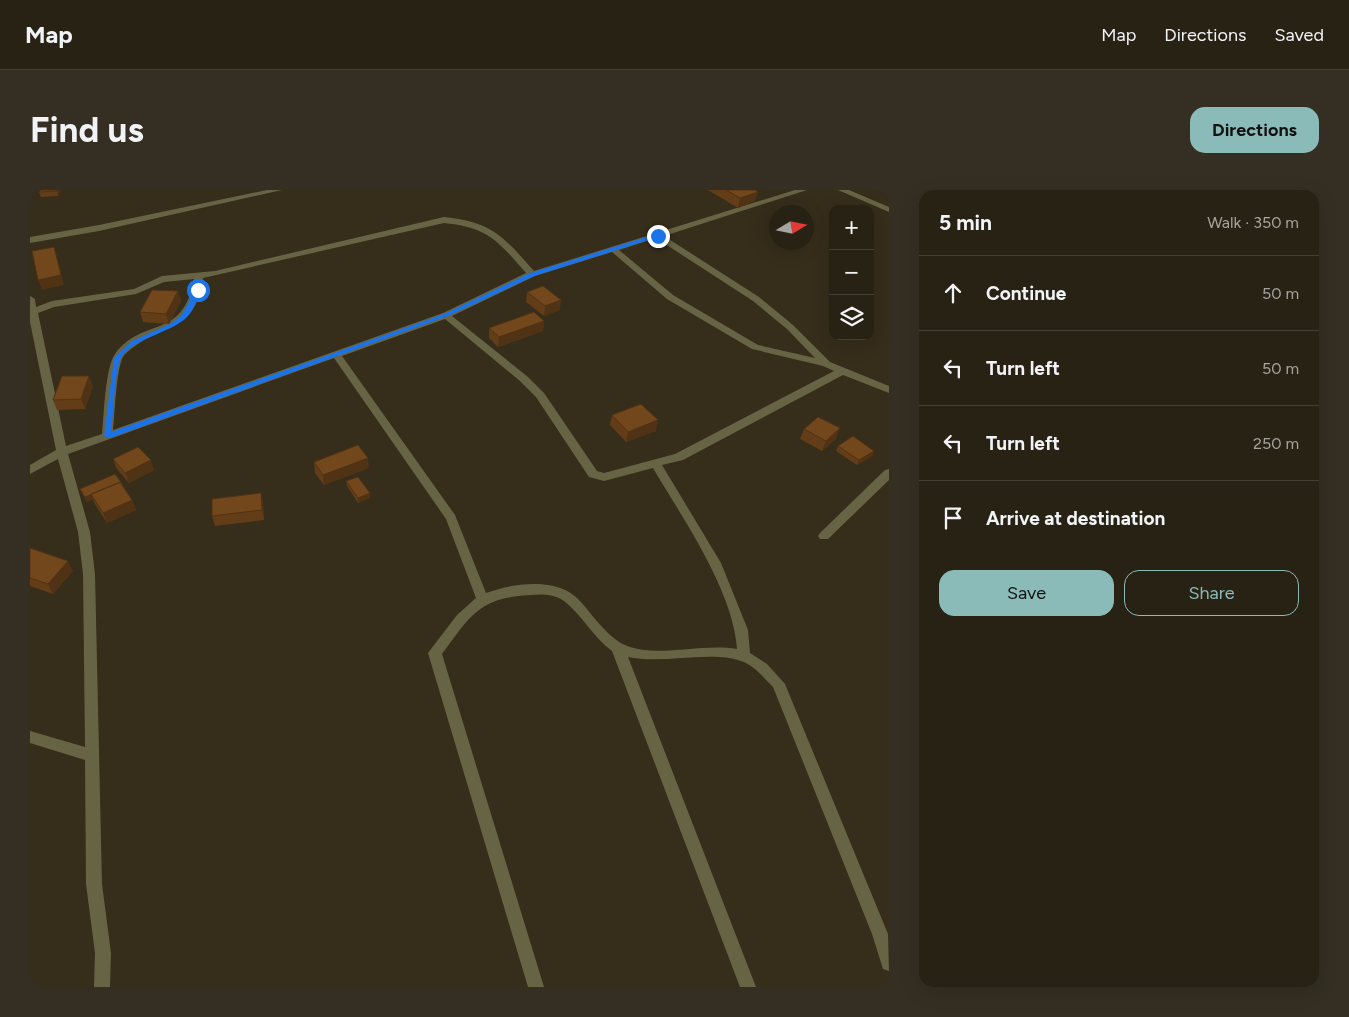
<!DOCTYPE html>
<html lang="en">
<head>
<meta charset="utf-8">
<style>
  body { margin:0; font-family:Figtree,sans-serif; background:#342f22; color:#f1f3f6 }
  .controls { position:absolute; right:15px; top:15px; display:grid; overflow:hidden; border-radius:10px; box-shadow:0 5px 20px #0002 }
  .controls button { width:45px; height:45px; display:grid; place-items:center; padding:0; border:0; border-bottom:1px solid #443f34; background:#282214; color:#f1f3f6; font:25px sans-serif }
  .compass { position:absolute; left:739px; top:15px; width:45px; height:45px; border-radius:50%; background:#282214; box-shadow:0 5px 20px #0002; rotate:80deg }
  .stop { position:absolute; width:15px; height:15px; margin:-11px; border:4px solid #1a73e8; border-radius:50%; background:#fff }
  .stop.end { background:#1a73e8; border-color:#fff; box-shadow:0 1px 5px #0008 }
  .list { margin:0; padding:0; list-style:none }
  h2 { display:flex; justify-content:space-between; align-items:center; height:65px; margin:0; padding:0 20px; font-size:21px }
  h2 small { font-size:16px; font-weight:400; color:#a5a4a0 }
  .list li { display:grid; grid-template-columns:32px 1fr auto; gap:15px; align-items:center; box-sizing:border-box; height:75px; padding:0 20px; border-top:1px solid #443f34 }
  .list b { display:block; font-size:19px; white-space:nowrap }
  .list em { font-size:16px; font-style:normal; color:#a5a4a0 }
  .actions { display:flex; gap:10px; padding:15px 20px }
  .actions a { flex:1; padding:11px 0; border:1px solid #8bbbb9; border-radius:15px; text-align:center; font-size:18px; color:#8bbbb9 }
  .actions .main { background:#8bbbb9; color:#111 }
  .icon { flex:none; width:28px; height:28px; fill:none; stroke:currentColor; stroke-width:2; stroke-linecap:round; stroke-linejoin:round }
  .map { position:relative; flex:none; width:859px; height:797px; overflow:hidden; border-radius:15px }
  header { display:flex; align-items:center; gap:30px; box-sizing:border-box; height:70px; padding:0 25px; background:#282214; border-bottom:1px solid #443f34 }
  header strong { font-size:24px }
  nav { display:flex; gap:28px; margin-inline-start:auto; font-size:18px }
  .intro { display:flex; align-items:center; justify-content:space-between; box-sizing:border-box; height:120px; padding:0 30px }
  h1 { margin:0; font-size:35px }
  .button { padding:12px 22px; border-radius:15px; background:#8bbbb9; color:#111; font-size:18px; font-weight:700 }
  main { display:flex; gap:30px; padding:0 30px }
  aside { flex:1; background:#282214; border-radius:15px; box-shadow:0 5px 20px #0002 }
  .map>svg:first-child { display:block }
</style>
</head>
<body>
<header>
<strong>Map</strong>
<nav><a>Map</a><a>Directions</a><a>Saved</a></nav>
</header>
<div class="intro"><h1>Find us</h1><a class="button">Directions</a></div>
<main>
<div class="map">
<svg width="859" height="797" viewBox="0 0 859 797">
  <rect width="100%" height="100%" fill="#362d1b"/>
  <g fill="none" stroke-linecap="round" stroke-linejoin="round">
    <path fill="#676445" fill-rule="evenodd" d="M 237,0 L 252,0 L 69,41 L 0,53 L 0,47 L 69,35 Z
      M 765,0 L 777,0 L 634,46 L 729,107 L 763,135 L 800,172 L 859,196 L 859,203 L 813,185 L 653,270 L 632,275 L 691,373 L 718,440 L 720,463 L 737,474 L 755,494 L 858,744 L 859,781 L 853,779 L 842,744 L 743,497 C 734,488 725,477 714,472 C 682,459 634,475 598,467 L 726,797 L 710,797 L 582,461 C 563,447 552,425 534,411 C 524,404 512,404 500,405 C 449,408 441,425 412,464 L 514,797 L 498,797 L 398,463 L 427,425 L 446,408 L 416,329 L 304,168 L 38,264 L 60,342 L 65,384 L 72,694 L 81,763 L 80,797 L 64,797 L 65,763 L 56,694 L 55,570 L 0,553 L 0,541 L 55,557 L 53,384 L 48,342 L 28,269 L 0,284 L 0,275 L 26,260 L 0,132 L 0,106 L 5,109 L 6,117 L 22,111 L 104,99 L 132,86 L 185,81 L 414,27 C 462,32 473,46 504,81 ZM 414,33 C 458,37 469,52 496,83 L 413,123 L 83,240 C 85,224 86,180 93,167 C 97,161 105,156 111,152 C 147,130 165,137 173,88 ZM 626,48 L 723,111 L 757,139 L 785,168 L 728,155 L 643,105 L 589,60 ZM 582,62 L 637,109 L 722,159 L 793,176 L 804,181 L 645,264 L 574,283 L 567,281 L 514,203 L 498,187 L 422,126 L 505,86 ZM 164,89 C 153,151 113,126 85,164 C 75,178 74,226 72,244 L 36,256 L 8,123 L 24,117 L 106,104 L 134,92 ZM 415,129 L 490,191 L 506,207 L 559,287 L 574,291 L 623,278 C 653,329 703,400 707,459 C 673,453 631,467 600,457 C 586,453 575,440 565,429 C 557,419 549,408 539,402 C 516,389 480,394 456,403 L 425,325 L 312,166 Z
      M 808,0 L 819,0 L 859,17 L 859,22 Z
      M 859,279 L 859,290 L 798,349 L 790,349 L 788,346 L 790,343 L 855,280 Z"/>
  </g>
  <path fill="#633d18" d="M 10,0 L 30,0 L 28,6 L 11,7 L 9,2 Z
    M 678,0 L 725,0 L 725,11 L 708,18 Z
    M 148,101 L 151,111 L 139,134 L 113,132 L 110,122 Z
    M 497,102 L 530,120 L 514,126 L 496,112 Z
    M 514,131 L 513,141 L 468,157 L 459,148 L 459,138 Z
    M 63,196 L 55,219 L 27,220 L 23,210 Z
    M 582,225 L 626,241 L 596,252 L 580,235 Z
    M 774,239 L 806,249 L 792,261 L 770,249 Z
    M 808,256 L 844,261 L 842,266 L 827,275 L 806,261 Z
    M 83,269 L 124,280 L 99,293 L 87,279 Z
    M 284,272 L 339,278 L 294,295 L 285,283 Z
    M 316,291 L 340,303 L 340,308 L 328,313 L 317,296 Z
    M 91,292 L 102,310 L 106,320 L 77,333 L 65,314 L 63,309 L 57,312 L 50,299 Z
    M 231,303 L 233,313 L 234,330 L 185,336 L 182,326 Z
    M 0,358 L 43,381 L 23,404 L 0,396 Z"/>
  <path fill="#503214" d="M 27,0 L 30,0 L 28,6 L 27,1 Z
    M 728,2 L 725,11 L 708,18 L 710,8 Z
    M 24,57 L 27,67 L 34,95 L 12,100 L 8,90 Z
    M 148,101 L 151,111 L 139,134 L 136,124 Z
    M 531,110 L 530,120 L 514,126 L 515,116 Z
    M 514,131 L 513,141 L 468,157 L 469,147 Z
    M 59,186 L 63,196 L 55,219 L 51,209 Z
    M 628,230 L 626,241 L 596,252 L 598,242 Z
    M 810,238 L 806,249 L 792,261 L 796,251 Z
    M 844,261 L 842,266 L 827,275 L 829,270 Z
    M 338,268 L 339,278 L 294,295 L 293,285 Z
    M 121,270 L 124,280 L 99,293 L 95,283 Z
    M 91,292 L 92,297 L 61,304 L 63,309 L 57,312 L 55,307 Z
    M 231,303 L 233,313 L 234,330 L 232,320 Z
    M 340,303 L 340,308 L 328,313 L 328,308 Z
    M 102,310 L 106,320 L 77,333 L 73,323 Z
    M 38,371 L 43,381 L 23,404 L 18,394 Z"/>
  <path fill="#73471c" stroke="#503214" d="M 10,0 L 27,0 L 27,1 L 9,2 Z
    M 696,0 L 725,0 L 728,2 L 710,8 Z
    M 24,57 L 31,85 L 8,90 L 2,61 Z
    M 513,96 L 531,110 L 515,116 L 497,102 Z
    M 122,100 L 148,101 L 136,124 L 110,122 Z
    M 504,122 L 514,131 L 469,147 L 459,138 Z
    M 32,186 L 59,186 L 51,209 L 23,210 Z
    M 611,214 L 628,230 L 598,242 L 582,225 Z
    M 788,227 L 810,238 L 796,251 L 774,239 Z
    M 823,246 L 844,261 L 829,270 L 808,256 Z
    M 328,255 L 338,268 L 293,285 L 284,272 Z
    M 108,257 L 121,270 L 95,283 L 83,269 Z
    M 85,284 L 91,292 L 55,307 L 50,299 Z
    M 328,287 L 340,303 L 328,308 L 316,291 Z
    M 90,292 L 102,310 L 73,323 L 61,304 Z
    M 231,303 L 232,320 L 182,326 L 182,309 Z
    M 0,358 L 38,371 L 18,394 L 0,388 Z"/>
  <path fill="#1a73e8" d="M 626,44 L 631,46 L 504,86 L 418,126 L 80,248 L 74,246 L 84,168 L 102,151 L 140,134 L 151,126 L 166,99 L 171,100 C 167,110 164,119 157,127 C 142,143 97,150 90,170 C 84,188 84,222 81,242 L 414,124 L 500,83 Z"/>
</svg>
<div class="controls">
<button>+</button>
<button>−</button>
<button><svg class="icon" aria-label="layers" viewBox="0 0 24 24"><path d="M12 4l9 5-9 5-9-5zM3 14l9 5 9-5"/></svg></button>
</div>
<svg class="compass" viewBox="-18 -18 36 36"><path d="M0-13l5 13h-10z" fill="#e53935"/><path d="M0 13l5-13h-10z" fill="#a5a4a0"/></svg>
<div class="stop" style="left:168px;top:100px"></div>
<div class="stop end" style="left:628px;top:46px"></div>
</div>
<aside>
<h2>5 min<small>Walk · 350 m</small></h2>
<ul class="list">
<li><svg class="icon" aria-label="ahead" viewBox="0 0 24 24"><path d="M12 20V5M6 11l6-6 6 6"/></svg><div><b>Continue</b></div><em>50 m</em></li>
<li><svg class="icon" aria-label="left" viewBox="0 0 24 24"><path d="M17 20v-9H6M10 6l-5 5 5 5"/></svg><div><b>Turn left</b></div><em>50 m</em></li>
<li><svg class="icon" aria-label="left" viewBox="0 0 24 24"><path d="M17 20v-9H6M10 6l-5 5 5 5"/></svg><div><b>Turn left</b></div><em>250 m</em></li>
<li><svg class="icon" aria-label="arrive" viewBox="0 0 24 24"><path d="M6 21V4h12l-3 4 3 4H6"/></svg><div><b>Arrive at destination</b></div></li>
</ul>
<div class="actions"><a class="main">Save</a><a>Share</a></div>
</aside>
</main>
</body>
</html>
